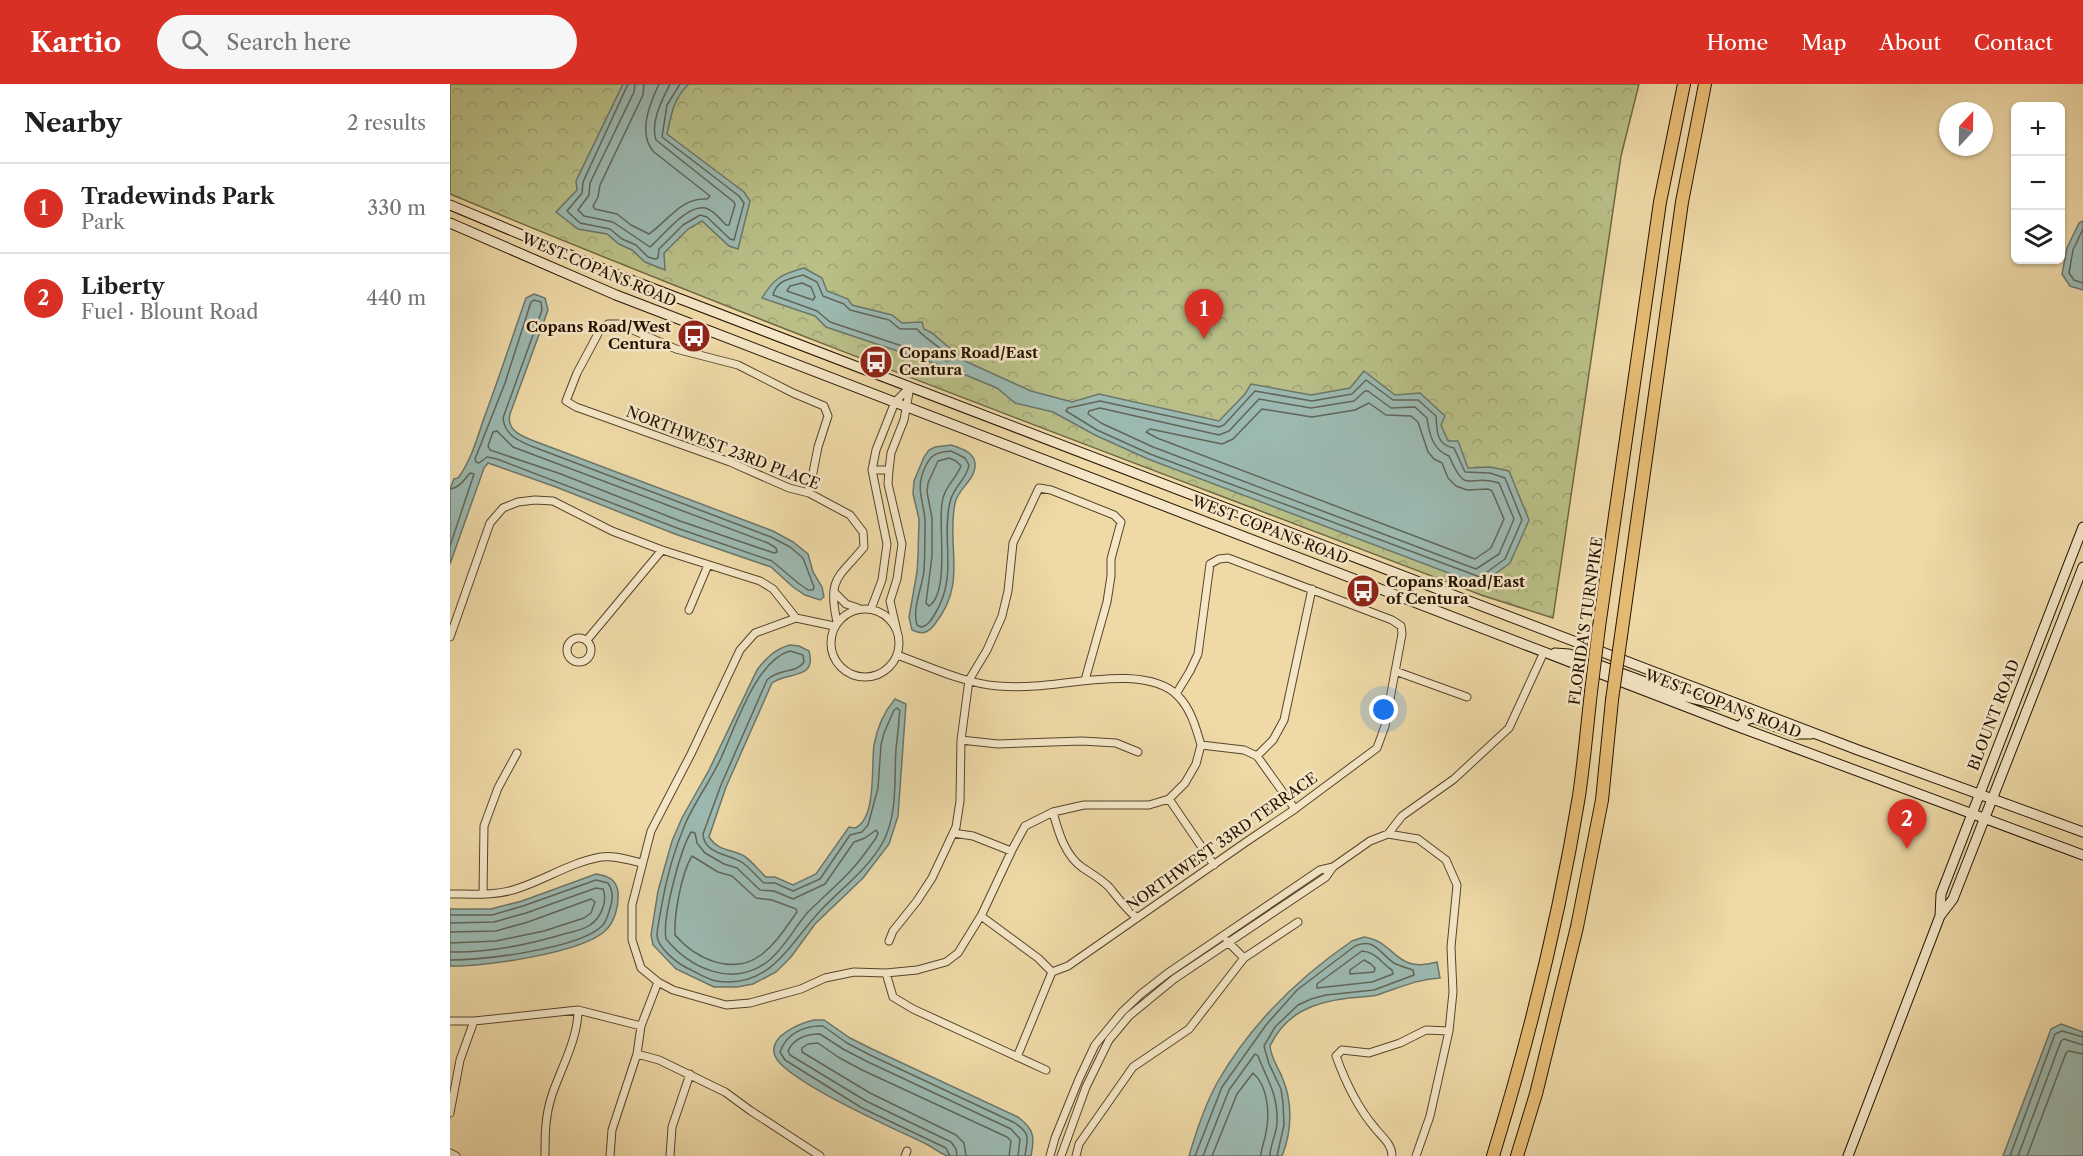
<!DOCTYPE html>
<html lang="en">
<head>
<meta charset="utf-8">
<style>
  body { margin:0; font-family:"Libre Caslon Text",serif; background:#f6f6f6; color:#202124 }
  .controls { position:absolute; right:18px; top:18px; display:grid; overflow:hidden; border-radius:9px; box-shadow:0 2px 4px #0004 }
  .controls button { width:54px; height:54px; display:grid; place-items:center; padding:0; border:0; border-bottom:2px solid #e0e0e0; background:#fff; color:#202124; font:30px sans-serif }
  .compass { position:absolute; left:1489px; top:18px; width:54px; height:54px; border-radius:50%; background:#fff; box-shadow:0 2px 4px #0004; rotate:22deg }
  .you { position:absolute; left:934px; top:626px; width:21px; height:21px; margin:-15px; border:4px solid #fff; border-radius:50%; background:#1a73e8; box-shadow:0 0 0 9px #1a73e833 }
  .badge { display:grid; place-items:center; width:39px; height:39px; border-radius:50%; background:#d93025; color:#fff; font-size:20px; font-weight:700 }
  .pin { position:absolute; translate:-50% -50px; filter:drop-shadow(0 2px 3px #0008) }
  .pin::after { content:''; position:absolute; top:32px; width:21px; height:18px; background:inherit; clip-path:polygon(0 0,100% 0,50% 100%) }
  .list { margin:0; padding:0; list-style:none }
  h2 { display:flex; justify-content:space-between; align-items:center; height:78px; margin:0; padding:0 24px; font-size:26px }
  h2 small { font-size:20px; font-weight:400; color:#757577 }
  .list li { display:grid; grid-template-columns:39px 1fr auto; gap:18px; align-items:center; box-sizing:border-box; height:90px; padding:0 24px; border-top:2px solid #e0e0e0 }
  .list b { display:block; font-size:22px; white-space:nowrap }
  .list p { margin:0; font-size:20px; white-space:nowrap; color:#757577 }
  .list em { font-size:20px; font-style:normal; color:#757577 }
  .icon { flex:none; width:33px; height:33px; fill:none; stroke:currentColor; stroke-width:2; stroke-linecap:round; stroke-linejoin:round }
  .map { position:relative; flex:none; width:1633px; height:1072px; overflow:hidden }
  header { display:flex; align-items:center; gap:36px; box-sizing:border-box; height:84px; padding:0 30px; background:#d93025; color:#fff }
  header strong { font-size:28px }
  nav { display:flex; gap:33px; margin-inline-start:auto; font-size:21px }
  .search { width:420px; height:54px; background:#f6f6f6; display:flex; align-items:center; gap:15px; box-sizing:border-box; padding:0 21px; border-radius:33px; color:#757577; font-size:22px }
  main { display:flex }
  aside { flex:1; background:#fff }
  .map>svg:first-child { display:block }
</style>
</head>
<body>
<header>
<strong>Kartio</strong>
<div class="search"><svg class="icon" aria-label="search" viewBox="0 0 24 24"><circle cx="10" cy="10" r="6"/><path d="M15 15l6 6"/></svg>Search here</div>
<nav><a>Home</a><a>Map</a><a>About</a><a>Contact</a></nav>
</header>
<main>
<aside>
<h2>Nearby<small>2 results</small></h2>
<ul class="list">
<li><span class="badge">1</span><div><b>Tradewinds Park</b><p>Park</p></div><em>330 m</em></li>
<li><span class="badge">2</span><div><b>Liberty</b><p>Fuel · Blount Road</p></div><em>440 m</em></li>
</ul>
</aside>
<div class="map">
<svg width="1633" height="1072" viewBox="0 0 1633 1072">
  <defs>
    <pattern id="park-crowns" width="20" height="18" patternUnits="userSpaceOnUse" patternTransform="scale(1.5)"><rect width="20" height="18" fill="#b9bf87"/><path d="M2 6a3 3 0 1 1 6 0M12 15a3 3 0 1 1 6 0" fill="none" stroke="#9fa373"/></pattern>
  </defs>
  <rect width="100%" height="100%" fill="#eed9a7"/>
  <filter id="stains"><feTurbulence type="fractalNoise" baseFrequency=".00333" numOctaves="4"/><feColorMatrix values="0 0 0 0 .2 0 0 0 0 .09 0 0 0 0 .02 0 0 0 .5 -.17"/></filter>
  <radialGradient id="worn" r=".72"><stop offset=".6" stop-color="#630" stop-opacity="0"/><stop offset="1" stop-color="#630" stop-opacity=".3"/></radialGradient>
  <path fill="url(#park-crowns)" stroke="#6f6844" stroke-width="1.5" d="M 0,0 L 1189,0 L 1171,72 L 1103,534 L 1031,511 C 687,379 341,252 0,110 Z"/>
  <path fill="#9cb9b1" stroke="#6c766a" stroke-width="1.5" d="M 173,0 L 239,0 C 224,13 221,31 217,50 L 294,108 L 300,117 L 288,165 L 279,162 L 252,137 L 238,145 L 214,169 L 215,186 L 195,178 L 182,166 L 169,160 L 157,150 L 128,145 L 106,128 L 127,106 L 126,97 Z
    M 1633,137 L 1633,206 L 1620,202 L 1612,190 L 1617,164 L 1629,139 Z
    M 354,184 L 372,194 L 377,207 L 398,215 L 402,221 L 442,231 L 452,239 L 472,238 L 474,245 L 482,249 L 515,277 L 581,307 L 622,318 L 649,310 L 769,337 L 795,310 L 801,300 L 861,311 L 900,304 L 914,287 L 945,311 L 970,309 L 995,332 L 991,341 L 998,357 L 1008,357 L 1018,384 L 1040,383 L 1059,387 L 1079,436 L 1060,479 L 1030,501 L 698,375 L 645,351 L 603,328 L 565,319 L 547,304 L 501,285 L 376,243 L 365,232 L 312,214 C 324,194 332,190 354,184 Z
    M 84,210 L 95,214 L 98,226 L 60,330 C 56,346 71,352 84,357 L 323,447 L 343,458 L 358,470 L 363,488 L 372,503 L 374,513 L 370,516 L 355,511 L 343,503 L 321,483 L 225,450 L 106,403 L 38,379 L 34,384 L 0,480 L 0,405 L 4,395 L 8,394 C 21,377 27,354 34,334 C 49,294 62,254 76,214 Z
    M 501,361 C 510,364 524,368 525,379 C 527,395 508,404 505,419 C 496,464 518,498 485,540 C 478,549 473,551 462,546 L 459,533 L 467,488 L 468,472 L 469,435 L 463,410 L 464,397 L 474,373 L 479,366 L 485,363 Z
    M 340,561 L 349,562 L 359,567 C 367,597 337,587 322,599 L 276,703 L 259,753 C 269,768 282,765 294,772 C 302,777 309,787 316,793 L 325,793 L 343,801 L 366,790 L 399,743 L 405,744 C 427,735 421,681 424,661 C 427,644 434,628 445,615 L 456,620 L 448,732 L 439,760 L 413,794 L 365,840 L 341,873 L 326,888 L 303,900 L 287,903 L 264,903 L 226,885 L 203,861 L 201,851 L 208,807 L 222,757 L 232,734 L 259,686 L 307,586 C 316,574 325,565 340,561 Z
    M 146,790 C 158,792 166,795 168,808 C 169,821 165,838 155,847 C 131,869 34,883 0,882 L 0,825 L 41,825 L 72,817 Z
    M 914,853 C 947,858 944,890 987,878 L 990,894 C 967,895 949,904 927,911 C 918,913 908,913 899,914 C 865,918 836,928 820,962 C 821,974 828,983 832,993 C 843,1018 842,1047 832,1072 L 739,1072 C 746,1048 755,1021 767,999 C 800,941 848,894 902,857 Z
    M 364,936 L 374,936 L 400,954 L 422,965 L 568,1033 C 584,1045 585,1053 581,1072 C 561,1072 541,1072 521,1072 C 514,1072 505,1072 498,1072 C 492,1071 484,1064 478,1061 C 450,1047 335,997 325,972 C 317,952 351,939 364,936 Z
    M 1611,940 L 1633,948 L 1633,1072 L 1553,1072 L 1601,945 Z"/>
  <g fill="none" stroke-linecap="round" stroke-linejoin="round">
    <path stroke="#606658" stroke-width="1.5" d="M 178,0 L 133,98 L 132,109 L 117,127 L 130,139 L 160,145 L 172,155 L 186,161 L 198,173 L 205,175 L 208,174 L 209,165 L 233,141 L 250,131 L 257,133 L 280,155 L 284,156 L 294,119 L 289,112 L 212,53 L 217,21 L 230,0
      M 185,0 L 184,8 L 140,99 L 139,111 L 128,126 L 134,132 L 163,138 L 200,163 C 212,153 239,117 258,125 C 265,128 271,136 276,141 L 279,141 L 285,121 L 284,118 L 206,56 C 200,38 212,16 220,0
      M 194,0 L 193,11 L 150,101 L 148,113 L 143,122 L 145,125 L 167,130 L 181,141 L 199,150 C 218,137 231,113 257,115 L 260,112 L 204,68 C 187,50 200,19 209,0
      M 1633,145 L 1623,166 L 1619,189 L 1624,196 L 1633,199
      M 353,191 L 367,198 L 373,212 L 394,220 L 400,226 L 439,236 L 450,245 L 467,245 C 472,252 492,265 500,272 L 501,276 L 497,277 L 380,238 L 367,227 L 323,211 C 326,197 340,194 353,191 Z
      M 352,199 L 361,203 L 365,213 L 363,216 L 337,207 L 340,202 Z
      M 84,216 L 91,218 L 92,226 L 53,334 C 55,351 67,356 81,362 L 321,453 L 340,463 L 353,474 L 364,503 L 363,506 L 358,506 L 348,499 L 322,477 L 227,444 L 47,375 L 37,373 L 29,379 L 26,378 L 25,375 L 55,299 L 81,218 Z
      M 916,296 L 943,316 L 968,316 L 986,332 C 987,347 986,361 1004,364 L 1015,388 L 1040,389 L 1055,394 L 1072,436 L 1055,475 L 1030,493 L 700,370 L 647,346 L 616,327 L 618,324 L 650,317 L 769,343 L 774,341 L 805,307 L 862,317 L 902,310 Z
      M 915,307 L 918,307 L 941,324 L 965,323 L 977,334 C 979,350 983,366 999,372 C 1017,414 1018,388 1049,399 L 1064,435 L 1049,470 L 1026,485 L 703,363 L 651,339 L 638,330 L 639,327 L 650,324 L 769,351 L 779,347 L 809,315 L 861,324 L 904,317 Z
      M 919,319 L 936,331 L 961,332 L 968,338 L 978,368 L 984,375 L 992,379 L 998,394 L 1006,402 L 1017,406 L 1038,405 L 1042,407 L 1054,435 L 1041,464 L 1025,475 L 707,354 L 696,348 L 700,345 L 772,360 L 783,355 L 812,325 L 862,333 L 905,326 Z
      M 47,347 L 63,363 L 318,459 L 326,464 L 327,468 L 324,469 L 230,437 L 111,390 L 40,366 L 38,362 L 43,348 Z
      M 501,367 L 515,374 L 519,381 C 517,395 503,403 500,418 C 491,455 508,491 486,528 C 482,535 478,542 471,543 L 467,541 C 462,524 472,504 474,487 C 475,470 475,453 475,436 C 474,420 467,407 472,391 C 478,374 482,368 501,367 Z
      M 499,374 L 506,377 L 511,382 C 506,395 494,403 492,419 C 488,442 500,508 479,522 L 476,519 L 482,472 L 482,434 L 477,408 L 478,399 L 488,377 Z
      M 0,405 C 9,404 15,395 20,389 L 24,390 L 0,462
      M 340,567 L 353,571 L 354,578 C 346,590 329,584 317,596 L 271,701 L 253,750 C 254,771 281,770 293,779 C 301,785 307,793 314,799 L 325,799 L 343,807 L 370,795 L 400,751 L 412,748 L 418,741 L 428,704 L 431,661 L 434,649 L 444,626 L 447,624 L 450,627 L 449,633 C 449,644 447,654 446,665 C 444,695 448,730 433,758 C 418,785 393,803 372,825 C 340,858 321,906 266,897 C 256,895 246,888 237,884 C 227,879 208,864 207,852 C 207,843 210,833 211,825 C 216,795 224,766 236,738 C 246,716 261,696 271,674 C 285,644 306,576 340,567 Z
      M 426,746 L 428,749 L 426,754 C 419,764 412,774 404,783 C 390,799 373,813 358,828 C 344,844 334,865 317,878 C 282,904 240,884 216,855 C 212,834 230,767 241,748 L 245,749 L 247,759 L 255,769 L 274,780 L 287,784 L 310,806 L 324,807 L 343,815 L 375,800 L 404,758 L 415,754 Z
      M 242,772 L 268,788 L 282,792 L 306,814 L 322,816 L 346,825 L 347,828 C 336,843 326,860 311,871 C 282,892 246,875 225,851 C 224,831 231,790 242,772 Z
      M 0,831 L 42,831 L 73,822 L 146,796 L 158,799 C 163,806 163,813 161,821 C 159,828 157,837 152,842 C 128,865 33,876 0,876
      M 0,839 L 44,838 L 76,829 L 146,804 L 153,805 C 158,817 151,834 140,841 C 133,846 122,848 114,850 C 77,861 39,869 0,868
      M 0,848 L 46,847 L 78,838 L 141,815 L 145,818 L 141,829 L 134,834 L 94,847 L 46,857 L 0,859
      M 912,867 C 926,868 931,879 942,886 L 943,890 L 922,898 L 867,904 L 867,900 Z
      M 914,876 L 921,880 L 925,884 L 924,888 L 900,890 L 900,886 Z
      M 500,1072 L 496,1064 L 412,1024 L 335,976 L 330,968 C 336,950 354,941 373,942 L 397,959 L 420,971 L 565,1039 C 582,1051 577,1054 575,1072
      M 507,1072 L 506,1065 L 501,1058 L 416,1017 L 340,971 L 338,967 C 344,954 357,950 370,950 L 393,965 L 416,977 L 561,1045 L 570,1055 L 568,1072
      M 516,1072 L 514,1059 L 506,1051 L 420,1009 L 352,968 L 352,964 L 358,960 L 368,959 L 388,973 L 412,986 L 557,1053 L 561,1057 L 559,1072
      M 745,1072 L 772,1003 L 816,941 L 847,906 L 905,862 C 925,853 930,870 944,879 C 950,882 957,884 963,886 L 964,891 L 924,906 L 876,911 L 861,915 L 848,921 L 825,943 L 814,962 L 819,980 L 831,1005 L 833,1019 L 834,1041 L 827,1072
      M 753,1072 L 779,1006 L 805,970 L 808,972 C 818,998 828,1009 827,1040 C 826,1051 820,1061 820,1072
      M 762,1072 L 787,1010 L 803,989 C 818,1002 820,1030 816,1048 C 815,1057 811,1063 811,1072
      M 1560,1072 L 1605,950 L 1612,947 L 1633,953
      M 1568,1072 L 1611,957 L 1614,955 L 1633,961
      M 1577,1072 L 1616,969 L 1619,967 L 1633,970"/>
    <g stroke="#57442a" stroke-width="9">
      <path id="street" d="M 422,386 L 439,386
        M 359,409 L 368,363 L 378,332 L 374,322 L 343,309 L 288,281 L 226,265 L 169,240 L 158,240 L 150,246 L 127,289 L 116,317 L 126,323 L 280,378 L 339,404 L 359,409 L 400,431 L 413,448 L 414,463 C 389,494 377,493 387,538
        M 384,508 L 396,520 L 408,524
        M381 559a34 34 0 1 1 68 0a34 34 0 1 1-68 0Z
        M 421,525 L 432,496 L 437,460 L 422,386 L 426,366 L 445,318 L 460,303
        M 239,526 L 258,481
        M 384,542 L 346,534 L 305,549 L 290,566 L 241,670 L 201,747 L 182,821 L 182,856 L 191,884 L 208,898 L 223,906 L 276,921 L 300,919 L 351,905 L 375,894 L 404,888 L 436,889 L 467,886 L 496,878 L 508,869 L 532,830 L 563,764 L 575,742 L 603,728 L 634,721 L 699,721 L 719,715 L 735,699 L 746,680 L 751,661
        M 447,547 L 440,517 L 447,495 L 452,460 L 438,400 L 439,386 L 441,369 L 454,336 L 460,303
        M 0,553 L 40,439 L 53,424 L 68,418 L 85,416 L 103,417 L 162,447 L 212,466 L 310,497 L 323,505 L 346,534
        M117 566a12 12 0 1 1 24 0a12 12 0 1 1-24 0Z
        M 137,556 L 212,466
        M 447,571 C 478,582 516,600 548,602 C 560,603 573,603 585,602 C 623,600 698,581 728,612 C 741,625 746,644 751,661 L 794,666 L 807,672 L 845,725
        M 945,587 L 1017,613
        M 511,656 L 548,660 L 632,657 L 666,659 L 688,668
        M 807,672 L 823,656 L 834,636 L 862,505
        M 719,715 L 764,781
        M 603,728 C 608,747 615,772 633,784 C 642,790 651,795 659,803 C 668,814 676,825 687,834
        M 503,749 L 523,752 L 561,767
        M 938,750 L 952,732 L 1004,695 L 1059,644 L 1094,568
        M 0,810 C 22,810 48,812 69,804 C 96,795 122,778 151,773 C 165,771 178,776 192,779
        M 33,810 L 34,742 L 48,704 L 67,669
        M 531,832 L 588,874 L 602,888
        M 439,857 L 443,847 L 467,817 L 482,794 L 506,743 L 510,717 L 511,656 L 519,596 L 537,566 L 552,532 L 558,507 L 563,459 L 589,404 L 601,406 L 664,431 L 671,438 L 661,475 L 661,492 L 657,518 L 635,596
        M 794,874 L 848,838
        M 436,889 L 443,913 L 463,925 L 596,986
        M 0,937 L 24,937 L 128,926 L 191,942
        M 187,970 L 209,976 L 275,1008 L 301,1027 L 370,1072
        M 567,973 L 602,888 L 618,882 L 796,758 L 845,725 L 927,664 L 935,642 L 952,550 L 951,542 L 942,536 L 778,474 L 769,475 L 760,480 L 748,570 L 740,587 L 726,610
        M 0,1029 L 10,976 L 24,937
        M 0,1069 L 6,1072
        M 95,1072 C 95,1051 95,1032 102,1011 C 111,984 128,955 128,926
        M 160,1072 L 162,1046 L 187,970 L 191,942 L 208,898
        M 220,1072 L 222,1043 L 240,990
        M 455,1072 L 457,1067
        M 600,1072 L 605,1054 L 629,995 L 645,961 L 672,928 L 691,910 L 718,889 L 870,786 L 883,783
        M 611,1072 L 636,1003 L 659,956 L 679,932 L 724,895 L 876,793 L 883,783 L 920,757 L 938,750 L 968,755 L 996,776 L 1007,801 L 1001,863 L 1003,908 L 999,947 L 980,1032 L 966,1072
        M 626,1072 L 629,1060 L 683,983 L 739,945 L 794,874 L 777,857
        M 942,1072 C 942,1060 932,1053 925,1044 C 908,1024 895,997 886,972 L 892,966 L 919,969 L 950,959 L 976,946 L 999,947"/>
    </g>
    <g stroke="#251200" stroke-width="11">
      <path id="secondary" d="M 0,121 L 173,193 L 1408,666 L 1633,748
        M 0,139 L 166,211 L 1289,643 L 1633,771
        M 1105,569 L 1119,570 L 1236,613 L 1269,621 L 1280,617
        M 1289,643 L 1296,636 L 1303,634 L 1346,650 L 1361,650
        M 1490,832 L 1491,810 L 1633,443
        M 1398,1072 L 1490,832 L 1503,815 L 1633,483"/>
    </g>
    <g stroke="#251200" stroke-width="14">
      <path id="highway" d="M 1149,543 L 1210,118 L 1234,0
        M 1171,552 L 1232,118 L 1255,0
        M 1043,1072 C 1079,955 1109,834 1129,712 C 1134,678 1137,643 1141,608
        M 1067,1072 L 1086,1010 L 1127,843 L 1152,716 L 1162,616"/>
    </g>
    <use href="#street" stroke="#f4e6c6" stroke-width="7"/>
    <use href="#secondary" stroke="#f4e6c6" stroke-width="9"/>
    <use href="#highway" stroke="#e7bc74" stroke-width="12"/>
    <g stroke="#251200" stroke-width="14" stroke-linecap="butt">
      <path id="highway-bridge" d="M 1141,608 L 1149,543
        M 1162,616 L 1171,552"/>
    </g>
    <use href="#highway-bridge" stroke="#e7bc74" stroke-width="12"/>
  </g>
  <defs>
    <g id="bus-disc" transform="scale(1.725)"><circle r="9.5" fill="#8f2418" stroke="#f4e6c6"/><path d="M-5-6H5V4H4V6H2V4H-2V6H-4V4H-5ZM-3.5-4V0h7V-4ZM-3.5 1.2v1.5H-2V1.2ZM2 1.2v1.5H3.5V1.2Z" fill="#fff"/></g>
  </defs>
  <g fill-rule="evenodd">
    <use href="#bus-disc" x="244" y="252"/>
    <use href="#bus-disc" x="426" y="278"/>
    <use href="#bus-disc" x="913" y="507"/>
  </g>
  <g text-anchor="middle" stroke-width="5" stroke-linejoin="round" paint-order="stroke">
    <g font-size="15" fill="#251200" stroke="#f4e6c6">
      <text transform="translate(149 186) rotate(23)" y="5">WEST COPANS ROAD</text>
      <text transform="translate(273 364) rotate(21)" y="5">NORTHWEST 23RD PLACE</text>
      <text transform="translate(820 446) rotate(21)" y="5">WEST COPANS ROAD</text>
      <text transform="translate(1136 537) rotate(-82)" y="5">FLORIDA'S TURNPIKE</text>
      <text transform="translate(1273 620) rotate(21)" y="5">WEST COPANS ROAD</text>
      <text transform="translate(1544 631) rotate(-69)" y="5">BLOUNT ROAD</text>
      <text transform="translate(772 758) rotate(-35)" y="5">NORTHWEST 33RD TERRACE</text>
    </g>
    <g font-size="15" font-weight="bold" fill="#251200" stroke="#f4e6c6" text-anchor="start">
      <text x="221" y="248" text-anchor="end">Copans Road/West<tspan x="221" dy="17">Centura</tspan></text>
      <text x="449" y="274">Copans Road/East<tspan x="449" dy="17">Centura</tspan></text>
      <text x="936" y="503">Copans Road/East<tspan x="936" dy="17">of Centura</tspan></text>
    </g>
  </g>
  <rect width="100%" height="100%" filter="url(#stains)"/>
  <rect width="100%" height="100%" fill="url(#worn)"/>
</svg>
<div class="controls">
<button>+</button>
<button>−</button>
<button><svg class="icon" aria-label="layers" viewBox="0 0 24 24"><path d="M12 4l9 5-9 5-9-5zM3 14l9 5 9-5"/></svg></button>
</div>
<svg class="compass" viewBox="-18 -18 36 36"><path d="M0-13l5 13h-10z" fill="#e53935"/><path d="M0 13l5-13h-10z" fill="#757577"/></svg>
<div class="you"></div>
<div class="pin badge" style="left:754px;top:255px">1</div>
<div class="pin badge" style="left:1457px;top:765px">2</div>
</div>
</main>
</body>
</html>
